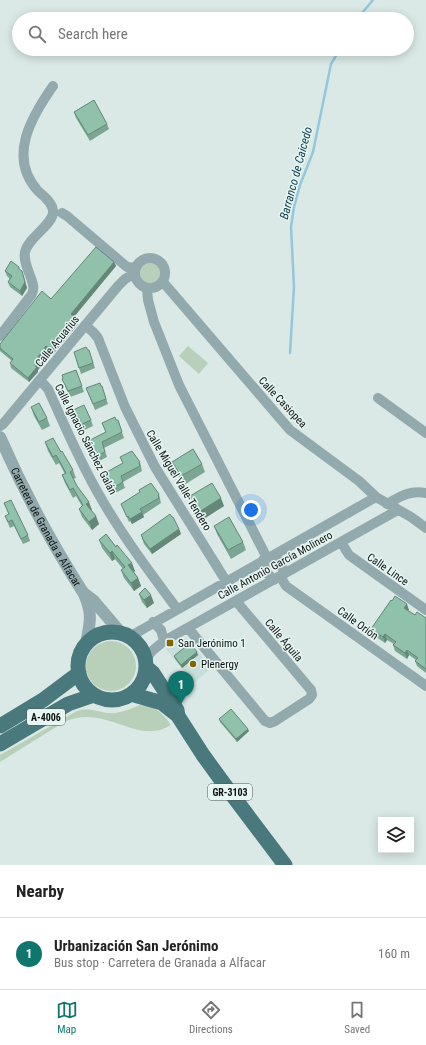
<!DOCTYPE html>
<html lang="en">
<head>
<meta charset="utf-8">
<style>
  body { margin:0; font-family:"Roboto Condensed",sans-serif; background:#f2f2f2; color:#222 }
  .controls { position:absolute; right:12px; bottom:12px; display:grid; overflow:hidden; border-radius:0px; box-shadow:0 2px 10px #0003 }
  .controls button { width:36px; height:36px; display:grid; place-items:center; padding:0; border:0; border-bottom:1px solid #e0e0e0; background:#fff; color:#222; font:20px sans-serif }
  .you { position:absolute; left:251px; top:510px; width:14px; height:14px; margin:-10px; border:3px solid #fff; border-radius:50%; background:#1a73e8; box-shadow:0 0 0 6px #1a73e833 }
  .badge { display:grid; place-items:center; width:26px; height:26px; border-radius:50%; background:#0f766e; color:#fff; font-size:13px; font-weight:700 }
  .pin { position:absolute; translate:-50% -33px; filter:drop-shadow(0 1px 2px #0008) }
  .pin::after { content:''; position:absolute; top:21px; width:14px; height:12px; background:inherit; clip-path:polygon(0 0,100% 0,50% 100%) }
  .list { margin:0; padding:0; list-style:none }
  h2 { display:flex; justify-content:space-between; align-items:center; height:52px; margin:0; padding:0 16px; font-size:17px }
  h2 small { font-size:13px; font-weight:400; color:#767676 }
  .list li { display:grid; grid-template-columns:26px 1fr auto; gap:12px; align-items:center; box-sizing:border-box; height:72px; padding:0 16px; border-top:1px solid #e0e0e0 }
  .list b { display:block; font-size:15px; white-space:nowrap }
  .list p { margin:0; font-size:13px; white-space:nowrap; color:#767676 }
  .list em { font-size:13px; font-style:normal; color:#767676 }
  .icon { flex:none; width:22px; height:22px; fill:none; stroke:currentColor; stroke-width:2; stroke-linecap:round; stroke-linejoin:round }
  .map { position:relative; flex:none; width:426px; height:865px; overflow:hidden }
  .search { position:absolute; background:#fff; box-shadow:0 2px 10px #0003; left:12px; right:12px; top:12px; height:44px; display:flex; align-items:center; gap:10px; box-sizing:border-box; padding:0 14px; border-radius:22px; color:#767676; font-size:15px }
  .sheet { height:124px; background:#fff }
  nav { display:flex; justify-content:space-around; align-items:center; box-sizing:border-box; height:56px; border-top:1px solid #e0e0e0; background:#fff; font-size:11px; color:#767676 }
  nav a { display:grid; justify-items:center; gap:2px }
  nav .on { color:#0f766e }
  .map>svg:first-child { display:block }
</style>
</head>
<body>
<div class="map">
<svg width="426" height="865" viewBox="0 0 426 865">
  <rect width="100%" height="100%" fill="#dae9e6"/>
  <path fill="#c7deda" d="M 181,638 L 188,639 L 211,668 L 194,683 L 166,649 Z"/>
  <path fill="#b8d0b9" d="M140 273a10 10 0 1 1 20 0a10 10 0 1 1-20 0Z
    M 188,346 L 208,363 L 199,374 L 179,356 Z
    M86 666a25 25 0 1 1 50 0a25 25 0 1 1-50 0Z
    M 140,705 C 155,706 163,713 171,725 C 165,728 160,731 153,731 C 146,732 139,730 131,728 C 108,721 89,711 64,722 L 0,762 L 0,755 L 77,711 C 90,707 97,712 109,713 C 120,714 130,709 140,705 Z"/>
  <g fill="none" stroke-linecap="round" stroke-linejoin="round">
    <path stroke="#93c8db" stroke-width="2.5" d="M 357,19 L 373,0
      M 290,353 L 294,287 L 291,227 L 294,207 L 300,185 L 313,152 L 331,64 L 340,49"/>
    <path stroke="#92aaad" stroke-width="10" d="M 62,213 L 67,216 L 127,267 L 136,268
      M135 273a15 15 0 1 1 30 0a15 15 0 1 1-30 0Z
      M 163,282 L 290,430 L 359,481 L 376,497 L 411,517 L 426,528
      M 147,289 L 148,300 L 154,322 L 179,385 L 267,558
      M 85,325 L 93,332 L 98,338 L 125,407 L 155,467 L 226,581
      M 0,336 L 32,294 C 33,291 34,288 33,285 C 31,274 23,264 25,252 C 28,238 52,225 53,213 C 54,204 44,196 38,191 C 7,157 32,116 53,86
      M 40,380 L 48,389 C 64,424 79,460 98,493 C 121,534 149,571 177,609
      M 378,398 L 426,433
      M 0,426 L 3,424 L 118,286 L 125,279 L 135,273
      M 387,504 C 401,496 410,490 426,493
      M 341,542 L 349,555 L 426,610
      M 274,555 L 281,563 L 284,574
      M 263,560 L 266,572 L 274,580
      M 280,576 L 286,586 L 426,686
      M 153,622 L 161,630 L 164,641
      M 188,628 L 265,721 L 270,723 L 275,721 L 309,699 L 312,695 L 311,690 L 236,601
      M 129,637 L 376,497
      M 145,660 L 152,651 L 164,641 L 398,510"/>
    <g stroke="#92aaad" stroke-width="12">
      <path id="s1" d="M 0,437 C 24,492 52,544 84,594 C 93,615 90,622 86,644"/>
      <path d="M 85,594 L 93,600 L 121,633"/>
    </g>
    <path stroke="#49797d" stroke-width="15" d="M78 666a34 34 0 1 1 68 0a34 34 0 1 1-68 0Z
      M 146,667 L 153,673 L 177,710 L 178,716 L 203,755 L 227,788 L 285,865
      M 131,694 L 162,703 L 176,714
      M 0,726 L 43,700 L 79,673
      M 0,744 L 68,704 L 94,695"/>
  </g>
  <path fill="#7ba693" d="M 74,112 L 107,124 L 109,129 L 90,141 L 76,118 Z
    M 114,262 L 116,266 L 74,317 L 78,324 L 53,354 L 48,350 L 41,359 L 43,364 L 38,370 L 38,372 L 29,382 L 11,368 L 10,363 L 12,361 L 0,351 L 0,344 L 51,299 Z
    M 21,270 L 24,277 L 27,288 L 22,296 L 10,287 L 8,282 L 10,279 L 7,276 L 5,271 Z
    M 88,350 L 89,350 L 95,368 L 81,374 L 74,352 Z
    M 76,370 L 84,392 L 70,397 L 62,379 Z
    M 101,386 L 102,386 L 108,404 L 95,410 L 86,388 Z
    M 31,407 L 47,418 L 50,426 L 42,430 L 34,416 Z
    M 71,411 L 91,420 L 93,426 L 80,432 L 79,429 L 78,429 Z
    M 116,420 L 118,420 L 124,438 L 104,448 L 107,457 L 95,463 L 94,460 L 93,461 L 86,442 L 106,432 L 102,423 Z
    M 45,442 L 61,452 L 73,470 L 76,478 L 73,479 L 77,486 L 92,510 L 91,510 L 99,524 L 92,530 L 82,517 L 79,509 L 82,506 L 76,496 L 73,498 L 65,483 L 62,475 L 65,474 L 59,463 L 56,465 L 48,451 Z
    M 140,462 L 142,471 L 123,482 L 125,488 L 113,494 L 106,483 L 103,474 Z
    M 172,462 L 202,464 L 205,472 L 184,485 L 175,470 Z
    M 139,490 L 159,494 L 161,503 L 143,515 L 144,517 L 132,524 L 130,521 L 129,522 L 121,504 L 140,492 Z
    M 190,496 L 224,506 L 202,520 L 193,504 Z
    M 4,503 L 28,535 L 30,541 L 23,544 L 14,526 L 10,528 L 5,516 L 9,515 Z
    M 214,526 L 243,542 L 246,550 L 231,559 L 217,534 Z
    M 179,529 L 181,534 L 152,554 L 144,544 L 141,535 Z
    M 106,534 L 135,571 L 134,572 L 138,578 L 141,586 L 134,591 L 124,578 L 121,570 L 123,569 L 115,559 L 112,561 L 102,548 L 99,540 Z
    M 139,594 L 154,603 L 147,608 L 142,602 Z
    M 409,610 L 408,611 L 415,615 L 426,618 L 426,673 L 417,666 L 415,661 L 416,660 L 409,655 L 407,659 L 395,651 L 393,645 L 394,644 L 387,640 L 385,643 L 373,635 L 371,629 Z
    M 198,655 L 182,668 L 175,659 L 174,656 Z
    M 219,719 L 249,731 L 237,742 L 220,722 Z"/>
  <path fill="#648778" d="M 114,262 L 116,266 L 72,319 L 71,314 Z
    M 22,271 L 27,288 L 22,296 L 20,291 Z
    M 76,319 L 78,324 L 53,354 L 51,350 Z
    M 46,346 L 48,350 L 41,359 L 43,364 L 38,370 L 38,372 L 29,382 L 28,378 L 35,366 L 38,357 Z
    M 221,498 L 224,506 L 202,520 L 199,512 Z
    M 89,502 L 92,510 L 89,512 L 86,504 Z
    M 142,512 L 144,517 L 132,524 L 130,519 Z
    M 96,516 L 99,524 L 92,530 L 89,522 Z
    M 179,529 L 181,534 L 152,554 L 150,549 Z
    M 112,551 L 115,559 L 112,561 L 110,553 Z
    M 132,563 L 135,571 L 131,573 L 128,565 Z
    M 138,578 L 141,586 L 134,591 L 131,583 Z
    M 151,595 L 154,603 L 147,608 L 144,600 Z
    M 407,604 L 409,610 L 406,613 L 404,608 Z
    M 385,634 L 387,640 L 385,643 L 383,637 Z
    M 407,650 L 409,655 L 407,659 L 405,653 Z
    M 197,652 L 198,655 L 182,668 L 181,665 Z
    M 248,729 L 249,731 L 237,742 L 236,739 Z"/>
  <path fill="#8fc1ab" stroke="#648778" d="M 94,100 L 107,124 L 88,135 L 74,112 Z
    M 96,247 L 114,262 L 71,314 L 76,319 L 51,350 L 46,346 L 38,357 L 41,359 L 35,366 L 37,367 L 28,378 L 10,363 L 13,359 L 0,348 L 0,344 L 42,291 L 51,299 Z
    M 11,261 L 19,267 L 19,269 L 22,271 L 25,282 L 20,291 L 8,282 L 12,276 L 5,271 Z
    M 86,347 L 88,350 L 89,350 L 93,363 L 79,368 L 74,352 Z
    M 76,370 L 82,386 L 68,391 L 62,379 L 63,378 L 62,375 Z
    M 100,383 L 101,386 L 102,386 L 106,399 L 93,404 L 86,388 Z
    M 39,403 L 47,418 L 39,422 L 31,407 Z
    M 84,405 L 91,420 L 78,426 L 77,423 L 76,424 L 71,411 Z
    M 115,417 L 116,420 L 118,420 L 122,432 L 102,442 L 105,452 L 93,458 L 92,454 L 91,455 L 86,442 L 106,432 L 102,423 Z
    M 53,438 L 61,452 L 62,451 L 73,470 L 70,472 L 77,486 L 89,502 L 86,504 L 96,516 L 89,522 L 79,509 L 83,505 L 73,488 L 70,490 L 62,475 L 66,473 L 56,455 L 53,457 L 45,442 Z
    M 193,449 L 202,464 L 181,476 L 172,462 Z
    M 132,451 L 140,462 L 139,463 L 140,466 L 121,476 L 123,482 L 111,489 L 104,477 L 105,477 L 103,474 L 123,463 L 120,457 Z
    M 151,483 L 159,494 L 158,495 L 159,498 L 140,509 L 142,512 L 130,519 L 128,516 L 127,517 L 121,504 L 140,492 L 139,490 Z
    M 212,483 L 221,498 L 199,512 L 190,496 Z
    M 11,500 L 28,535 L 21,539 L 12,520 L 8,522 L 5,516 L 9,514 L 4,503 Z
    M 170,514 L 172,517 L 173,517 L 179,529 L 150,549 L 142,538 L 143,538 L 141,535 Z
    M 229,517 L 243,542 L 228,550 L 214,526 Z
    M 106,534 L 116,547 L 117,545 L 132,563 L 128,565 L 138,578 L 131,583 L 121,570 L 125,567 L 112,551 L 110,553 L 99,540 Z
    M 145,588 L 151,595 L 144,600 L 139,594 Z
    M 395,596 L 407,604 L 404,608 L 415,615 L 417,612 L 426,618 L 426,669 L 415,661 L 418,658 L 407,650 L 405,653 L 393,645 L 396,642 L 385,634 L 383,637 L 371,629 L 391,600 L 392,601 Z
    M 190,643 L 197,652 L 181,665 L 174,656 Z
    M 231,709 L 248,729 L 236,739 L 219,719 Z"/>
  <g fill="#826700" stroke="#e7f6f3" stroke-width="1.5">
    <rect x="166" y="639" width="8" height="8" rx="2"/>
    <circle cx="193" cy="664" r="4"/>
  </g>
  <g text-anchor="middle" stroke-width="3" stroke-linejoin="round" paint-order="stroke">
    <g fill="#e7f6f3" stroke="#4e5655" stroke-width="1">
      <rect x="27" y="709" width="38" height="16" rx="3"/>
      <rect x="208" y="784" width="44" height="16" rx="3"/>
    </g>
    <g font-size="10" font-weight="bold" fill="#0d1211">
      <text x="46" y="721">A-4006</text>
      <text x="230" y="796">GR-3103</text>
    </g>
    <g font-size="11" fill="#0d1211" stroke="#e7f6f3">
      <text transform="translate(57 341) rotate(-51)" y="4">Calle Acuarius</text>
      <text transform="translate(283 402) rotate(47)" y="4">Calle Casiopea</text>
      <text transform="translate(86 439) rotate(63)" y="4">Calle Ignacio Sánchez Galán</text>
      <text transform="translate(179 480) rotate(59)" y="4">Calle Miguel Valle-Tendero</text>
      <text dy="4" stroke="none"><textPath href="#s1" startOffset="101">Carretera de Granada a Alfacar</textPath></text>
      <text transform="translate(275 565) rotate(-29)" y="4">Calle Antonio García Molinero</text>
      <text transform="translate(388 569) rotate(35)" y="4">Calle Lince</text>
      <text transform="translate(358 623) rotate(36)" y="4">Calle Orión</text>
      <text transform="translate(284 640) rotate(50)" y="4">Calle Águila</text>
    </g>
    <g font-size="11" fill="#0d1211" stroke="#e7f6f3" text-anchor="start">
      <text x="178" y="647">San Jerónimo 1</text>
      <text x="201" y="668">Plenergy</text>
    </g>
    <g font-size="12" font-style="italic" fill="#0b3b49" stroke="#e7f6f3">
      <text transform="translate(296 173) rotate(-75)" y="4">Barranco de Caicedo</text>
    </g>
  </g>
</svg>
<div class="controls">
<button><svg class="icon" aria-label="layers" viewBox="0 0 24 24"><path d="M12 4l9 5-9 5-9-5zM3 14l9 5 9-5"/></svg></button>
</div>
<div class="you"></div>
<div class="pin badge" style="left:181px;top:704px">1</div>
<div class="search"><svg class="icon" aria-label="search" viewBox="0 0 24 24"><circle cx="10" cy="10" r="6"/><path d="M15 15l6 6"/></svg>Search here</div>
</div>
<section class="sheet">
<h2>Nearby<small></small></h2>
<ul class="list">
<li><span class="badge">1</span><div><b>Urbanización San Jerónimo</b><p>Bus stop · Carretera de Granada a Alfacar</p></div><em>160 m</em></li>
</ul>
</section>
<nav>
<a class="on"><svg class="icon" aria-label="map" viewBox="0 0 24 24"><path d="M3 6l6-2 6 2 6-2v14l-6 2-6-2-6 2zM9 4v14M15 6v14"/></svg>Map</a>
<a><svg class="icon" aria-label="directions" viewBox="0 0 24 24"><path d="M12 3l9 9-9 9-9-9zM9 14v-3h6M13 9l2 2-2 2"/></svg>Directions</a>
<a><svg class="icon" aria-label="saved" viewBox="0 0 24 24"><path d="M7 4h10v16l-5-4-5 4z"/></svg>Saved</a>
</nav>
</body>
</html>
